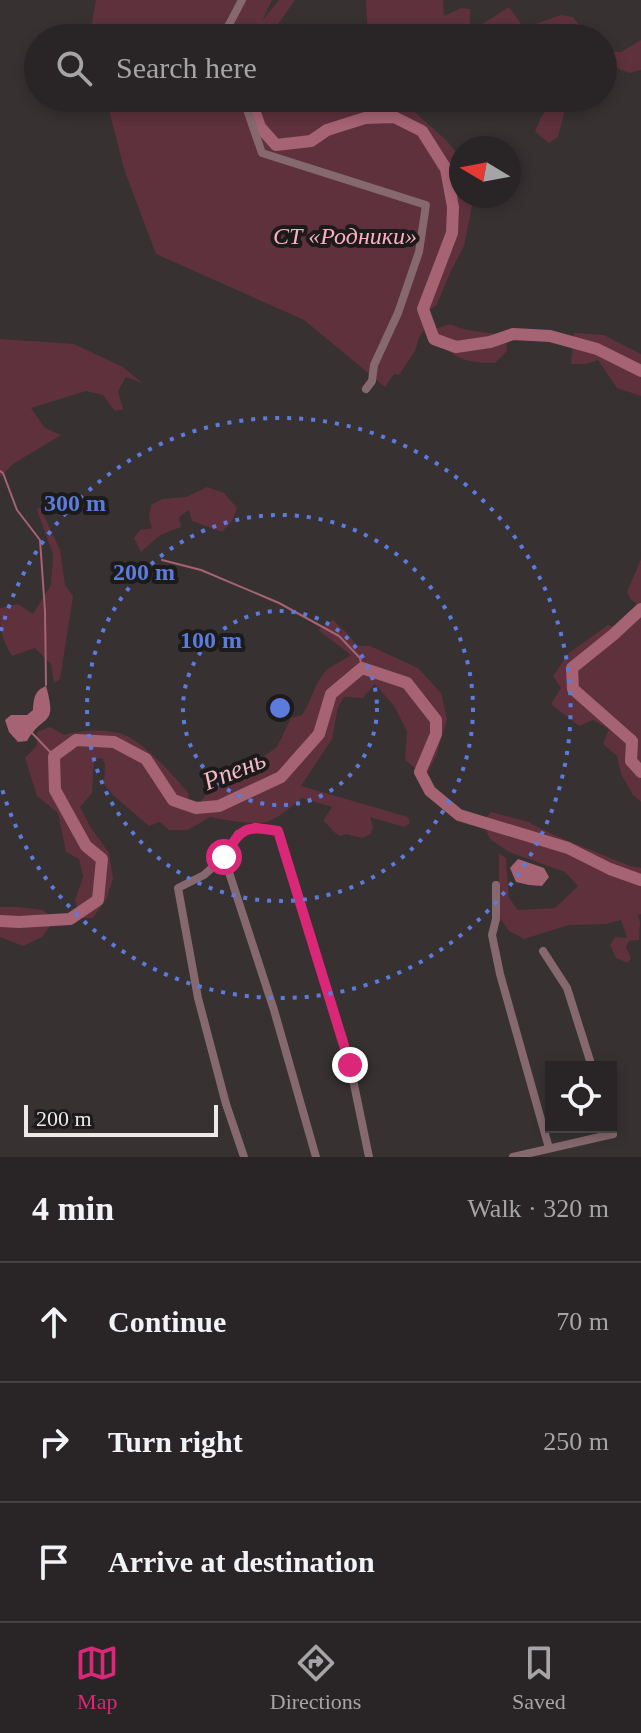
<!DOCTYPE html>
<html lang="en">
<head>
<meta charset="utf-8">
<style>
  body { margin:0; font-family:"Times New Roman",serif; background:#312d2e; color:#f1f3f6 }
  .controls { position:absolute; right:24px; bottom:24px; display:grid; overflow:hidden; border-radius:0px; box-shadow:0 4px 12px #0003 }
  .controls button { width:72px; height:72px; display:grid; place-items:center; padding:0; border:0; border-bottom:2px solid #454243; background:#292526; color:#f1f3f6; font:40px sans-serif }
  .compass { position:absolute; left:449px; top:136px; width:72px; height:72px; border-radius:50%; background:#292526; box-shadow:0 4px 12px #0003; rotate:280deg }
  .scale { position:absolute; left:24px; bottom:20px; width:194px; box-sizing:border-box; padding-left:8px; border:4px solid #ede9ea; border-top:0; font-size:22px; line-height:28px; white-space:nowrap; color:#ede9ea; -webkit-text-stroke:6px #1c1a1a; paint-order:stroke }
  .stop { position:absolute; width:24px; height:24px; margin:-18px; border:6px solid #db2777; border-radius:50%; background:#fff }
  .stop.end { background:#db2777; border-color:#fff; box-shadow:0 2px 8px #0008 }
  .list { margin:0; padding:0; list-style:none }
  h2 { display:flex; justify-content:space-between; align-items:center; height:104px; margin:0; padding:0 32px; font-size:34px }
  h2 small { font-size:26px; font-weight:400; color:#a5a5a7 }
  .list li { display:grid; grid-template-columns:52px 1fr auto; gap:24px; align-items:center; box-sizing:border-box; height:120px; padding:0 32px; border-top:2px solid #454243 }
  .list b { display:block; font-size:30px; white-space:nowrap }
  .list em { font-size:26px; font-style:normal; color:#a5a5a7 }
  .icon { flex:none; width:44px; height:44px; fill:none; stroke:currentColor; stroke-width:2; stroke-linecap:round; stroke-linejoin:round }
  .map { position:relative; flex:none; width:641px; height:1157px; overflow:hidden }
  .search { position:absolute; background:#292526; box-shadow:0 4px 12px #0003; left:24px; right:24px; top:24px; height:88px; display:flex; align-items:center; gap:20px; box-sizing:border-box; padding:0 28px; border-radius:44px; color:#a5a5a7; font-size:30px }
  .sheet { height:464px; background:#292526 }
  nav { display:flex; justify-content:space-around; align-items:center; box-sizing:border-box; height:112px; border-top:2px solid #454243; background:#292526; font-size:22px; color:#a5a5a7 }
  nav a { display:grid; justify-items:center; gap:4px }
  nav .on { color:#db2777 }
  .map>svg:first-child { display:block }
</style>
</head>
<body>
<div class="map">
<svg width="641" height="1157" viewBox="0 0 641 1157">
  <rect width="100%" height="100%" fill="#373132"/>
  <path fill="#5e313d" d="M 96,0 L 272,0 L 262,21 L 279,0 L 295,0 L 274,30 L 273,38 L 91,38 L 90,33 Z
    M 366,0 L 443,0 L 444,16 L 461,8 L 470,9 L 470,32 L 509,7 L 524,28 L 561,15 L 573,17 L 579,25 L 581,38 L 368,38 Z
    M 641,40 L 641,70 L 629,73 L 609,65 L 603,69 L 603,51 L 621,52 Z
    M 106,98 L 271,98 L 280,109 L 335,109 L 353,107 L 364,100 L 381,98 L 409,107 L 445,139 L 457,153 L 461,171 L 461,196 L 468,196 L 472,206 L 464,246 L 451,271 L 436,306 L 432,308 L 425,319 L 426,327 L 419,338 L 415,351 L 399,375 L 394,374 L 385,387 L 304,320 L 156,254 L 124,169 Z
    M 556,98 L 578,98 L 567,102 L 558,137 L 549,143 L 535,132 L 541,117 Z
    M 450,324 C 469,333 486,331 506,336 L 507,351 L 495,363 C 457,362 455,358 430,331 Z
    M 574,333 L 604,335 L 641,354 L 641,396 L 617,388 L 598,360 L 586,364 L 571,364 Z
    M 0,339 L 74,344 L 123,367 L 142,383 L 126,377 L 118,391 L 123,409 L 115,411 L 103,395 L 86,391 L 31,408 L 45,428 L 61,435 L 13,464 L 0,477 Z
    M 207,487 L 224,493 L 237,508 L 232,521 L 222,532 L 192,521 L 189,510 L 179,517 L 181,527 L 160,535 L 141,552 L 134,538 L 140,530 L 152,528 L 149,518 L 151,505 L 162,499 L 186,497 Z
    M 40,507 L 60,550 L 65,585 L 73,596 L 60,679 L 54,683 L 51,664 L 35,648 L 12,656 C 1,637 0,629 0,608 L 18,604 L 33,614 L 51,585 L 53,554 L 37,510 Z
    M 641,559 L 641,802 L 633,795 L 621,774 L 617,756 L 603,744 L 609,729 L 593,720 L 579,726 L 551,704 L 561,688 L 553,676 L 569,653 L 608,625 L 620,628 L 622,632 L 637,604 L 631,600 L 627,592 Z
    M 333,620 L 348,634 L 357,646 L 370,646 L 418,668 L 441,693 L 447,719 L 436,756 L 428,772 L 420,772 L 405,760 L 407,731 L 394,706 L 375,684 L 363,698 L 344,697 L 338,707 L 332,739 L 301,786 L 408,817 L 410,823 L 404,827 L 370,817 L 373,827 L 371,834 L 362,838 L 346,834 L 341,836 C 331,832 331,826 323,821 L 332,807 L 302,798 C 292,806 281,816 269,821 C 258,826 223,820 210,817 L 188,830 L 169,830 L 160,822 L 149,826 L 114,796 L 104,784 L 105,764 L 102,758 L 94,760 L 92,793 L 80,807 L 91,828 L 109,853 L 113,878 L 107,898 L 93,918 L 81,918 L 75,900 L 83,877 L 79,859 L 66,852 L 58,813 L 37,796 L 25,758 L 37,745 L 37,732 L 50,727 L 64,735 C 82,730 100,729 119,733 C 141,738 175,777 189,794 L 186,804 L 196,808 L 217,780 L 241,775 L 255,762 L 277,747 L 291,718 L 302,715 C 312,701 314,682 328,669 C 333,665 344,660 351,655 L 318,630 Z
    M 491,812 L 528,822 L 554,835 L 630,866 L 641,868 L 641,914 L 638,915 L 640,923 L 639,940 L 629,941 L 626,947 L 631,958 L 628,963 L 616,958 L 610,945 L 615,937 L 627,938 L 621,920 L 606,924 L 569,925 L 524,939 L 509,931 L 499,917 L 499,853 L 506,858 L 509,898 L 518,910 L 555,908 L 578,886 L 565,872 L 509,852 L 490,839 L 482,822 Z
    M 0,907 L 18,907 L 43,910 L 54,920 L 42,937 L 23,946 L 0,937 Z"/>
  <path fill="#a56374" d="M 46,686 C 58,728 43,713 27,741 L 18,742 L 9,732 L 5,720 L 11,715 L 27,715 L 33,710 C 34,698 34,691 46,686 Z
    M 518,859 L 544,868 L 549,877 L 542,886 L 529,885 L 516,882 L 510,868 Z"/>
  <g fill="none" stroke-linecap="round" stroke-linejoin="round">
    <path stroke="#a56374" stroke-width="2" d="M 0,471 L 3,473 L 17,510 L 40,540 L 45,611 L 46,685
      M 162,560 L 201,570 L 279,603 L 339,636 L 360,658 L 362,668
      M 32,733 L 54,756"/>
    <path stroke="#a56374" stroke-width="12" d="M 250,98 L 260,127 L 276,145 L 311,141 L 327,130 L 365,118 L 394,117 L 422,131 L 446,169 L 453,207 L 452,233 L 423,309 L 434,339 L 456,347 L 490,342 L 513,334 L 550,336 L 597,349 L 641,371
      M 641,609 L 613,635 L 572,668 L 573,689 L 632,741 L 631,761 L 641,772
      M 0,921 L 19,922 L 70,919 L 98,900 L 102,859 L 86,846 L 55,790 L 54,756 L 76,740 L 114,742 L 146,759 L 173,800 L 196,808 L 219,806 L 281,777 L 319,734 L 331,694 L 362,668 L 407,683 L 436,720 L 436,734 L 420,772 L 430,791 L 459,815 L 568,848 L 610,869 L 641,880"/>
    <path stroke="#86696f" stroke-width="8" d="M 222,38 L 242,0
      M 243,98 L 262,153 L 426,205 L 419,252 L 398,313 L 374,365 L 372,381 L 366,389
      M 224,857 L 274,1010 L 316,1157
      M 496,885 L 496,919 L 492,935 L 500,974 L 549,1148
      M 543,951 L 567,988 L 592,1067
      M 244,1157 L 226,1104 L 198,998 L 178,888 L 204,875 L 224,857 L 238,834 L 255,827 L 278,831 L 350,1065 L 369,1157
      M 513,1157 L 613,1134 L 611,1127"/>
  </g>
  <g fill="none" stroke-linecap="round" stroke-linejoin="round">
    <path stroke="#db2777" stroke-width="10" d="M 224,857 C 242,828 243,825 278,831 L 350,1065"/>
  </g>
  <g fill="none" stroke="#5b7cdd" stroke-width="4" stroke-dasharray="4 8">
    <circle cx="280" cy="708" r="97"/>
    <circle cx="280" cy="708" r="193"/>
    <path d="M1 631A290 290 0 1 1 1 785"/>
  </g>
  <g text-anchor="middle" stroke-width="8" stroke-linejoin="round" paint-order="stroke">
    <g font-size="24" font-style="italic" fill="#fdafc2" stroke="#1c1a1a">
      <text x="345" y="244">СТ «Родники»</text>
    </g>
    <g font-size="26" font-style="italic" fill="#f5b9c7" stroke="#1c1a1a">
      <text transform="translate(234 770) rotate(-22)" y="9">Рпень</text>
    </g>
  </g>
  <circle cx="280" cy="708" r="12" fill="#5b7cdd" stroke="#1c1a1a" stroke-width="4"/>
  <g font-size="24" text-anchor="middle" font-weight="bold" fill="#5b7cdd" stroke="#1c1a1a" stroke-width="8" stroke-linejoin="round" paint-order="stroke">
    <text x="75" y="511">300 m</text>
    <text x="144" y="580">200 m</text>
    <text x="211" y="648">100 m</text>
  </g>
</svg>
<div class="controls">
<button><svg class="icon" aria-label="locate" viewBox="0 0 24 24"><circle cx="12" cy="12" r="6"/><path d="M12 2v4M12 18v4M2 12h4M18 12h4"/></svg></button>
</div>
<svg class="compass" viewBox="-18 -18 36 36"><path d="M0-13l5 13h-10z" fill="#e53935"/><path d="M0 13l5-13h-10z" fill="#a5a5a7"/></svg>
<div class="scale">200 m</div>
<div class="stop" style="left:224px;top:857px"></div>
<div class="stop end" style="left:350px;top:1065px"></div>
<div class="search"><svg class="icon" aria-label="search" viewBox="0 0 24 24"><circle cx="10" cy="10" r="6"/><path d="M15 15l6 6"/></svg>Search here</div>
</div>
<section class="sheet">
<h2>4 min<small>Walk · 320 m</small></h2>
<ul class="list">
<li><svg class="icon" aria-label="ahead" viewBox="0 0 24 24"><path d="M12 20V5M6 11l6-6 6 6"/></svg><div><b>Continue</b></div><em>70 m</em></li>
<li><svg class="icon" aria-label="right" viewBox="0 0 24 24"><path d="M7 20v-9h11M14 6l5 5-5 5"/></svg><div><b>Turn right</b></div><em>250 m</em></li>
<li><svg class="icon" aria-label="arrive" viewBox="0 0 24 24"><path d="M6 21V4h12l-3 4 3 4H6"/></svg><div><b>Arrive at destination</b></div></li>
</ul>
</section>
<nav>
<a class="on"><svg class="icon" aria-label="map" viewBox="0 0 24 24"><path d="M3 6l6-2 6 2 6-2v14l-6 2-6-2-6 2zM9 4v14M15 6v14"/></svg>Map</a>
<a><svg class="icon" aria-label="directions" viewBox="0 0 24 24"><path d="M12 3l9 9-9 9-9-9zM9 14v-3h6M13 9l2 2-2 2"/></svg>Directions</a>
<a><svg class="icon" aria-label="saved" viewBox="0 0 24 24"><path d="M7 4h10v16l-5-4-5 4z"/></svg>Saved</a>
</nav>
</body>
</html>
